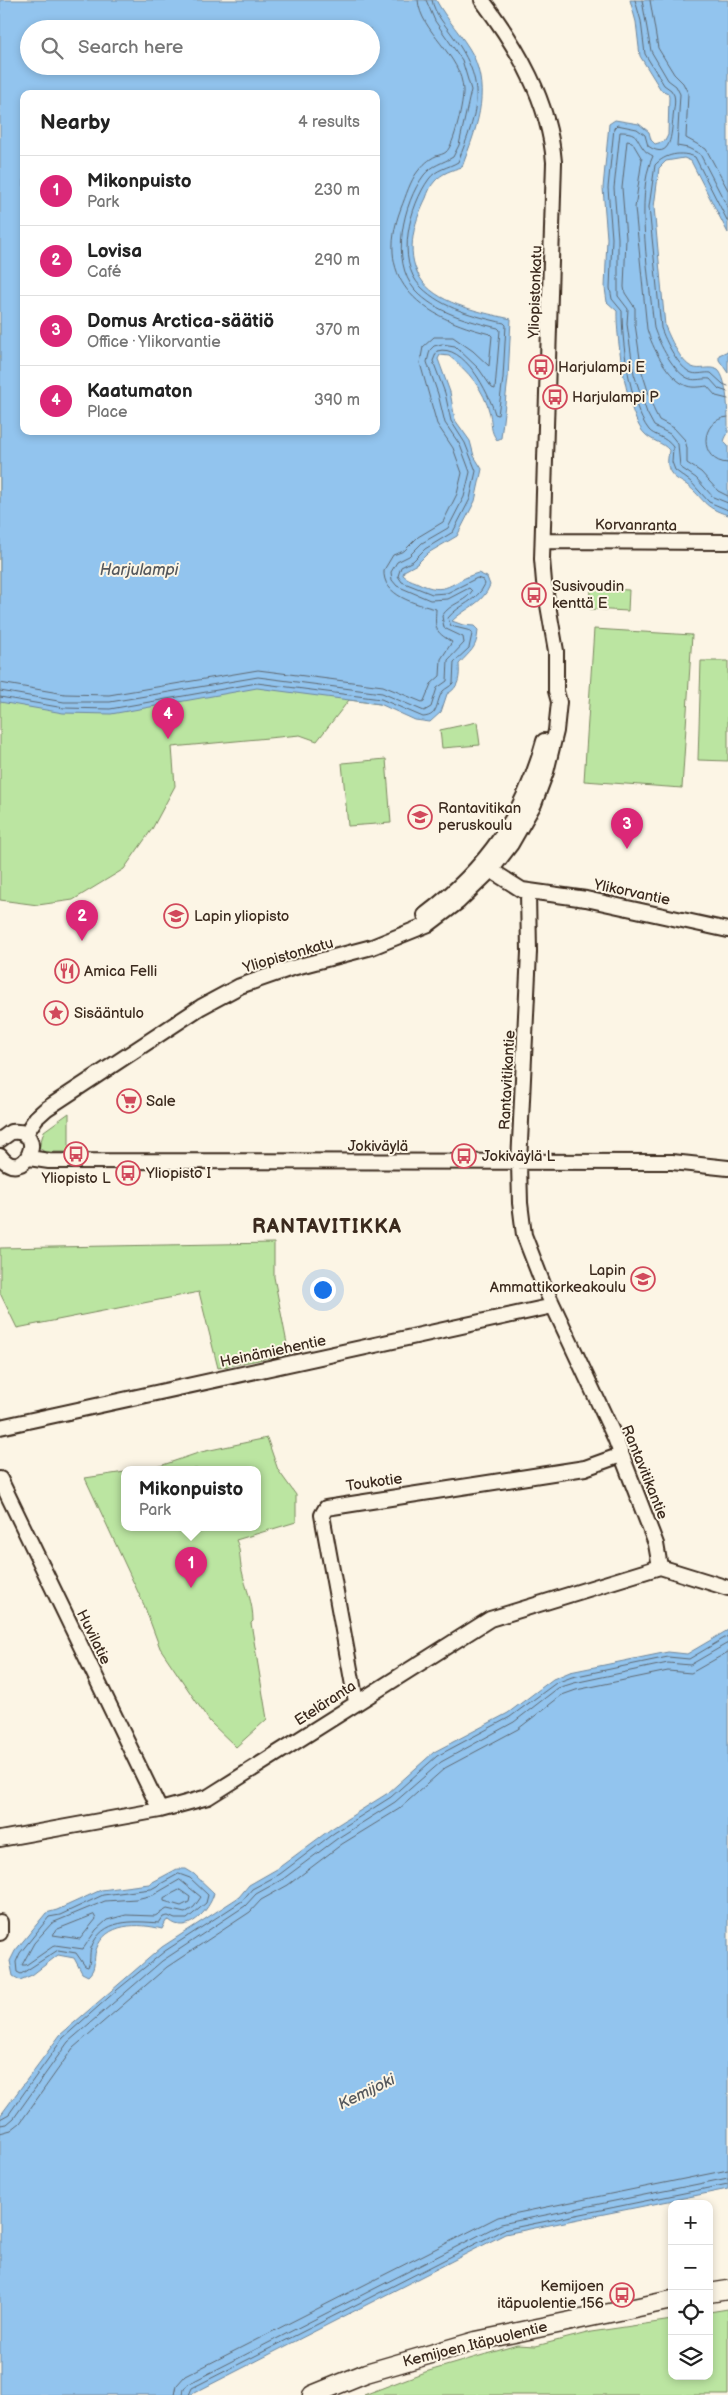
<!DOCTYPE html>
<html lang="en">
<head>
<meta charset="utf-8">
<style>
  body { margin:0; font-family:"Balsamiq Sans",sans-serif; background:#f6f6f6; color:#222 }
  .controls { position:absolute; right:15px; bottom:15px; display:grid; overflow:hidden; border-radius:10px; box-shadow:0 2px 8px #0003 }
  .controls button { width:45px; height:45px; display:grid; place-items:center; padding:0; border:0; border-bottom:1px solid #e0e0e0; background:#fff; color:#222; font:25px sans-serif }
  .you { position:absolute; left:322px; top:1289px; width:18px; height:18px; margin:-12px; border:4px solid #fff; border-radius:50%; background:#1a73e8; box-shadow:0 0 0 8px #1a73e833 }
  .badge { display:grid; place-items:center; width:32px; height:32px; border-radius:50%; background:#db2777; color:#fff; font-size:16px; font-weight:700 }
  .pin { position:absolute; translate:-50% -41px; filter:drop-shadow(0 1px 2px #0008) }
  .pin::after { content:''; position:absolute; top:26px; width:18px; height:15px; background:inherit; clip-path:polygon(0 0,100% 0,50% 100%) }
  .popup { position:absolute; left:121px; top:1466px; width:140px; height:65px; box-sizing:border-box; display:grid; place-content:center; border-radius:10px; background:#fff; filter:drop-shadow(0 1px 4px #0005); font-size:16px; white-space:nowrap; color:#767676 }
  .popup b { font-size:19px; color:#222 }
  .popup::after { content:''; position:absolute; left:50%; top:100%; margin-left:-10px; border:10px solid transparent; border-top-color:#fff }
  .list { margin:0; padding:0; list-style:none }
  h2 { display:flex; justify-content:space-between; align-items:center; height:65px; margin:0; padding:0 20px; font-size:21px }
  h2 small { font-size:16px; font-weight:400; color:#767676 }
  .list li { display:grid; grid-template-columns:32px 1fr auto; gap:15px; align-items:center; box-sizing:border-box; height:70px; padding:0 20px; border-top:1px solid #e0e0e0 }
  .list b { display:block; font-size:19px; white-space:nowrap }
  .list p { margin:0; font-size:16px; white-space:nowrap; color:#767676 }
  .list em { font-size:16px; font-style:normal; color:#767676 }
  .icon { flex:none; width:28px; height:28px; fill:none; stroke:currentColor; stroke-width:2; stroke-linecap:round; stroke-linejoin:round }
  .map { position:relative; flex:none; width:728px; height:2395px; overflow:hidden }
  .search { position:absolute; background:#fff; box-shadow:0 2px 8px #0003; left:20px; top:20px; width:360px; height:55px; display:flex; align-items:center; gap:12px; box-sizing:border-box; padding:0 18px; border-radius:28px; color:#767676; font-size:19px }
  .panel { position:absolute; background:#fff; box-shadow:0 2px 8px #0003; left:20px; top:90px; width:360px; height:345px; border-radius:10px }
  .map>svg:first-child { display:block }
</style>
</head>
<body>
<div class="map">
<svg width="728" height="2395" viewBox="0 0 728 2395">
  <rect width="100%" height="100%" fill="#fcf5e5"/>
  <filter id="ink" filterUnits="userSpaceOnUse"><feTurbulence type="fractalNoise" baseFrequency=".02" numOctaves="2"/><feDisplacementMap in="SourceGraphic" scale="10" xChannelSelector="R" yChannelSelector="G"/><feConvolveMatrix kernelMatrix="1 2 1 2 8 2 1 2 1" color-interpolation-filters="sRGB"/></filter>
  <g filter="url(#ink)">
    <path fill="#bbe5a1" stroke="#7b8860" d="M 0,323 L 24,431 L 380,704 L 349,700 L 317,741 L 300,735 L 172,747 L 175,786 L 152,829 L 124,869 L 73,900 L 38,905 L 0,900 Z
      M 591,588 L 629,590 L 628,611 L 590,609 Z
      M 594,629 L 692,635 L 682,788 L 584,781 Z
      M 701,661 L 728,661 L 728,761 L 698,760 Z
      M 477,722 L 480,745 L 442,748 L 440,730 Z
      M 386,759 L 391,823 L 348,826 L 342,763 Z
      M 69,1113 L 69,1152 L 45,1152 L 39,1148 L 44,1131 Z
      M 274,1243 L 274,1277 L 289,1354 L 218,1368 L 199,1292 L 17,1328 L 0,1293 L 0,1248 Z
      M 267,1438 L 278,1470 L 296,1495 L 296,1522 L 236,1540 C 241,1550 239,1560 242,1571 C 246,1589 253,1602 253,1621 L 251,1623 L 267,1719 L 236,1747 L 210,1722 L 160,1648 L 144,1605 L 85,1478 L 125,1472 L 125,1527 L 257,1527 L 257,1469 L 142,1469 L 160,1466 L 201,1452 Z
      M 728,2309 L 728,2395 L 364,2395 L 422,2373 L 517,2345 L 536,2346 L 591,2332 L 672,2320 L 672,2376 L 709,2376 L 709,2312 Z"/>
    <path fill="#92c4ee" stroke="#6f869b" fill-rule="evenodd" d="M 0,0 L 436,0 C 446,19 463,36 473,55 C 491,94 476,129 462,167 C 452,170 442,173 435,181 C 431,185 428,192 426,198 C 413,224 404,257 423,282 C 440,305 485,313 511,319 L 508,378 L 501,438 L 497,440 C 490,431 492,424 490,414 C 484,389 468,371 449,356 L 440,355 L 438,359 L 450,392 L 455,420 L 470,441 L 474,456 L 482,469 L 475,501 L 457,536 L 428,553 L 417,564 L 404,571 L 403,575 C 407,579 411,580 416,582 C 448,598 450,581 478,573 L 487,577 L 490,585 C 483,604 465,608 452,621 L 463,625 L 474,626 L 478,630 C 477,649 470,651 459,664 C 460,677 459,688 447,694 L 441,712 L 430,722 L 415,720 L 380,704 L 257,688 L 111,714 L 63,713 L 0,702 ZM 29,29 L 371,29 L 371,66 L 29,66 ZM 24,94 L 376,94 L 376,431 L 24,431 Z
      M 630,0 L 728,0 L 728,233 L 691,161 L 684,158 L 666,161 L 659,168 L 654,207 L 665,326 C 669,336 681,363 692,367 C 700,371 709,365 718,370 C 728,379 728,416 728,432 C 727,436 725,437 724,442 L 728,446 L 728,515 C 702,507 705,499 687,485 C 681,481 675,479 671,473 C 666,466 668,458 669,450 C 662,442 654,442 646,435 C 627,419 616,337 617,311 L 607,302 L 605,288 L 607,238 L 603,188 L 609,124 L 615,120 L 639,124 L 649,132 L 651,140 L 655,144 L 665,141 L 668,135 L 669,97 L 668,93 L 661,90 L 640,56 L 636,22 Z
      M 728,351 L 728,373 L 719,360 L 719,355 Z
      M 728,1630 L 728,2189 L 505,2234 L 190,2395 L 0,2395 L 0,2116 L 60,2035 L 162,1947 L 239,1897 L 249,1885 L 277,1869 L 331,1829 L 388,1793 L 434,1752 L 508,1713 L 553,1679 L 570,1672 L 668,1652 L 687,1654 Z
      M 177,1869 L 186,1869 L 194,1874 L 214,1893 C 210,1910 187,1936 169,1920 L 166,1921 L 162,1929 C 139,1923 105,1922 96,1950 C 93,1960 97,1968 88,1976 L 82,1973 L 74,1958 L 58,1955 L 32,1975 L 20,1980 L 13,1976 L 10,1961 L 15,1951 L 46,1913 L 57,1910 L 101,1890 L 149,1884 Z"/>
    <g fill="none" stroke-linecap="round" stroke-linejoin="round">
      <path stroke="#5e6871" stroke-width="1" d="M 635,0 L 641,21 L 645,54 L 664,85 L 671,90 L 674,95 C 676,103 673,111 673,119 C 671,132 672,162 648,146 L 645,135 L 637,129 L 617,125 L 614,128 L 608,188 L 612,238 L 610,288 L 612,299 L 622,311 C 622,342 629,404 649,430 C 654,436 665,436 673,447 L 672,462 L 675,470 L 691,482 L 709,502 L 728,510
        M 642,0 L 651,51 L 668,80 L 676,86 L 680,94 L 677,146 L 688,148 L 700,154 L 728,208
        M 650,0 L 658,48 L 674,74 L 683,83 L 688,93 L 686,138 L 706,149 L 728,190
        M 728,222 L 695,157 C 681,151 665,154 655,165 L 649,207 L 661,328 C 665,340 679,369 692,373 C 698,375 705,372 711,373 L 723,384 L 728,386
        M 728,392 L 719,389 L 710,379 C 703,378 696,381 690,379 C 674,374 659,343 654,328 C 650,284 634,193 653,156 C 650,154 645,152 643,148 C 635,137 638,132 620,132 L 614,188 L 618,238 L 618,296 L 628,309 L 627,324 L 634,374 L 647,413 L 654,426 L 670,434 L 678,444 L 680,467 L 696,478 L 713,497 L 728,503
        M 728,399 L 716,396 L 707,386 C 700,387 693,388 687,386 C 668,379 652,347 647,329 L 635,208 L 642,159 L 632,142 L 627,141 L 622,188 L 626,238 L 624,287 L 625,293 L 635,308 L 635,324 L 642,372 L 654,410 L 659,420 L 674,428 L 685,440 L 687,448 L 687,463 L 701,472 L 718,491 L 728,496
        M 728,417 C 699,419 698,462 728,463
        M 0,683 L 65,694 L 109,695 L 258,670 L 383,686 L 422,702 L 424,701 L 431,684 L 440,676 L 441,659 L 452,642 C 434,631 435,629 436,609 C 416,604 382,596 384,570 L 393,555 L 404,551 L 418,537 L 443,522 L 457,494 L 462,473 L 453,448 L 437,424 L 420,363 L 423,347 L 434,337 L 453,337 L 473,351 L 489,366 L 492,336 L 490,334 C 425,318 372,284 401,208 C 406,196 410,181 418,171 C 423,165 429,159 436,156 C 439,155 444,154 446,152 C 454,146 464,101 463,90 C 462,55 420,32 418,0
        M 0,691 L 64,702 L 110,702 L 258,677 L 382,693 L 424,711 L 431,707 L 437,688 L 447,681 L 448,660 L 464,643 L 463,637 L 444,628 L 442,616 C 450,603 466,602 472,591 L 469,588 L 448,599 L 430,600 L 397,586 L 392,580 L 391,572 L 397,562 L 409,556 L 422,543 L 448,528 L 464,497 L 470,472 L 460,445 L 445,423 L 438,394 L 427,362 L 430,350 L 434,346 L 442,344 L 455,346 L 479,369 L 492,388 L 495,389 L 500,330 L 498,328 C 469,321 436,313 415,290 C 390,261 403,203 424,175 C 432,165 443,163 453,157 L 459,145 L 471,90 L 462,60 L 435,21 L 426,0
        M 0,697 L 64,708 L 110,709 L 257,683 L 381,699 L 423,717 C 440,716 435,701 443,691 C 446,688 450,687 453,683 L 454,662 L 469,648 L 472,634 L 471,631 L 451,626 L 448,618 C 459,604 477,602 485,584 L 483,580 L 477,578 L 447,593 L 432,594 L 402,582 L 398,576 L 401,567 L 413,561 L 425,549 L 453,532 L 470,499 L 476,471 L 465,443 L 451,421 L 445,393 L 433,361 L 437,351 C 464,343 489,393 495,414 L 498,415 L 503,378 L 506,325 L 504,323 C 475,316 443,309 421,287 C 395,261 410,205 429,179 C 436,169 448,168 458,162 C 478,110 488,85 453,36 C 446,26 434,13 432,0
        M 179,1874 L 190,1878 L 208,1895 L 206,1903 L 187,1919 L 175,1919 L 168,1916 L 163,1917 L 159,1923 C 133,1921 102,1918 91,1948 C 89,1954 91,1961 88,1967 L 85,1966 L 76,1953 L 58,1950 L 21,1974 L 17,1972 L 16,1962 L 20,1953 L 49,1917 L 60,1915 L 103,1895 L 151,1889 Z
        M 180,1880 L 201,1897 L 194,1907 L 185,1913 L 167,1909 L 155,1916 L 126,1915 L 107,1920 L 96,1930 L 83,1949 L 55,1945 L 26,1965 L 22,1965 L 34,1943 L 52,1923 L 105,1901 L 136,1899 L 153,1895 Z
        M 180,1890 L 190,1897 L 189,1902 L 181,1906 L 164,1901 L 164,1898 Z
        M 94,1915 L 96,1919 L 80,1939 L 53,1935 L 56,1930 Z
        M 0,2119 L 9,2114 L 63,2038 L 117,1990 L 165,1951 L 242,1901 L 252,1889 L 280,1874 L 334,1833 L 391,1797 L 437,1756 L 510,1717 L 556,1683 L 572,1677 L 668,1657 L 689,1659 L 728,1636
        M 0,2125 L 7,2124 L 14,2118 L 68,2042 L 162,1961 L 245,1906 L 256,1894 L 283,1879 L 338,1838 L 395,1802 L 441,1762 L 514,1722 L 558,1688 L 574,1683 L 668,1663 L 690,1665 L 728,1643
        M 0,2133 L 11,2130 L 20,2123 L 73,2048 L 167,1967 L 250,1912 L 261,1900 L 288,1885 L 342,1844 L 399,1809 L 445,1768 L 518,1729 L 562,1695 L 576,1690 L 668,1671 L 691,1673 L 728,1652
        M 175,2395 L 177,2385 L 185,2376 L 498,2217 L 728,2170
        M 183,2395 L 184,2388 L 190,2383 L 501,2224 L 728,2178
        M 189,2395 L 192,2388 L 503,2230 L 728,2184"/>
      <g stroke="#3b2a1e" stroke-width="18">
        <path id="minor" d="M 544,541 L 728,542
          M 485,862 L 497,874 L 522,890 L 586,899 L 728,930
          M 528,892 L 529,952 L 519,1163 L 520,1203 L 524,1235 L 543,1284 L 615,1438 L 656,1544 L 660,1567
          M 425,915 C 487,868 524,815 544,741
          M 25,1135 L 36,1118 L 46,1109 L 201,1007 L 240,986 L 292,968 L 372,947 L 429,924 L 458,902 L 492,869 L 511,844 L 534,804 L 546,772 L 556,731 L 559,702 L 556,691 L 556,651 L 544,582 L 542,559 L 554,162 C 549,101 518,48 482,0
          M 0,1140 L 11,1132 C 50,1127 24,1188 0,1156
          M 29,1158 L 49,1161 L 672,1162 L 728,1168
          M 0,1427 L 553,1306
          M 0,1479 L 160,1810
          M 660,1567 L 728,1588
          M 356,1702 L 322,1515 L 326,1508 L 585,1468 L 621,1455
          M 0,1839 L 160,1810 L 208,1797 L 490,1619 L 660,1567
          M 0,1922 L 0,1933"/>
      </g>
      <g stroke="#3b2a1e" stroke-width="21">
        <path id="major" d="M 709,2293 L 728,2290
          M 312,2395 L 366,2373 L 476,2341 L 672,2300"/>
      </g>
      <use href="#minor" stroke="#fcf5e5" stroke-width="14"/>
      <use href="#major" stroke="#fcf5e5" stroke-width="18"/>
    </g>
  </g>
  <defs>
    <g id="bus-ring" transform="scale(1.25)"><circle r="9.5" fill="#fcf5e5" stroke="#d1495b" stroke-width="1.5"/><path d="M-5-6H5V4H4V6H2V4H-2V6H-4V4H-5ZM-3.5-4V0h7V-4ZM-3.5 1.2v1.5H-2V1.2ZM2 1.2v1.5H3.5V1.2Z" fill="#d1495b"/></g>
    <g id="school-ring" transform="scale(1.25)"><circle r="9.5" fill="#fcf5e5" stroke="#d1495b" stroke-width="1.5"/><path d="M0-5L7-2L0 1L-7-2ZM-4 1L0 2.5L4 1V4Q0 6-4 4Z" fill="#d1495b"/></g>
    <g id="university-ring" transform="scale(1.25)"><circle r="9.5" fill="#fcf5e5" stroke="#d1495b" stroke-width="1.5"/><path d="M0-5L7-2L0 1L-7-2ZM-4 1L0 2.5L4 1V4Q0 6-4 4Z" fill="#d1495b"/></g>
    <g id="restaurant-ring" transform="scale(1.25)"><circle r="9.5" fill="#fcf5e5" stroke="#d1495b" stroke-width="1.5"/><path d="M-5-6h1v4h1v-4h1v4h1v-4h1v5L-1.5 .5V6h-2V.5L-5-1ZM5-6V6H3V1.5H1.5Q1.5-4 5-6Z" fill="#d1495b"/></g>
    <g id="sight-ring" transform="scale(1.25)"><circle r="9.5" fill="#fcf5e5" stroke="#d1495b" stroke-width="1.5"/><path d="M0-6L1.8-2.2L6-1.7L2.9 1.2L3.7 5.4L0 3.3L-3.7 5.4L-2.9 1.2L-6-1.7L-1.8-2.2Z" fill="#d1495b"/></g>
    <g id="supermarket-ring" transform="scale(1.25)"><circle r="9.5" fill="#fcf5e5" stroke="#d1495b" stroke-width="1.5"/><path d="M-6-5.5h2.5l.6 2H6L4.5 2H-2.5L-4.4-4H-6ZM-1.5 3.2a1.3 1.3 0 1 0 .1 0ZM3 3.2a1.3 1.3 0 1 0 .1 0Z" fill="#d1495b"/></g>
  </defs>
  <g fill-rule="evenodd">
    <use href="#bus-ring" x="541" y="367"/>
    <use href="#bus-ring" x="555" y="397"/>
    <use href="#bus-ring" x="534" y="595"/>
    <use href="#school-ring" x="420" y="817"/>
    <use href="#university-ring" x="176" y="916"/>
    <use href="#restaurant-ring" x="67" y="971"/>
    <use href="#sight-ring" x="56" y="1013"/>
    <use href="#supermarket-ring" x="129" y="1101"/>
    <use href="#bus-ring" x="76" y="1154"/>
    <use href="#bus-ring" x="464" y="1156"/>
    <use href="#bus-ring" x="128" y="1173"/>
    <use href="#university-ring" x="643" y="1279"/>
    <use href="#bus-ring" x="622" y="2295"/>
  </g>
  <g text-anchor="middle" stroke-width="4" stroke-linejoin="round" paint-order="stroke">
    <g font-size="15" fill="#3b2a1e" stroke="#fcf5e5">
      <text transform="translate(535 292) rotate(-88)" y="5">Yliopistonkatu</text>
      <text transform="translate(636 525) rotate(1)" y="5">Korvanranta</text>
      <text transform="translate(632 892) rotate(12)" y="5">Ylikorvantie</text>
      <text transform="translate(288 955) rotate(-16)" y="5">Yliopistonkatu</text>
      <text transform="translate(507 1080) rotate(-87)" y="5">Rantavitikantie</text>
      <text x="378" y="1151">Jokiväylä</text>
      <text transform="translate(273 1351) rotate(-12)" y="5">Heinämiehentie</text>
      <text transform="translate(645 1472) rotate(68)" y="5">Rantavitikantie</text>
      <text transform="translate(374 1482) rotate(-8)" y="5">Toukotie</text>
      <text transform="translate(94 1637) rotate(64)" y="5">Huvilatie</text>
      <text transform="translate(325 1703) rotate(-33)" y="5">Eteläranta</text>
      <text transform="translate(475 2344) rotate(-14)" y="5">Kemijoen Itäpuolentie</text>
    </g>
    <g font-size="15" fill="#3b2a1e" stroke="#fcf5e5" text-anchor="start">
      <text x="558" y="372">Harjulampi E</text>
      <text x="572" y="402">Harjulampi P</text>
      <text x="552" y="591">Susivoudin<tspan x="552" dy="17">kenttä E</tspan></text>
      <text x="438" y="813">Rantavitikan<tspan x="438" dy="17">peruskoulu</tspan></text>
      <text x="194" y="921">Lapin yliopisto</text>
      <text x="84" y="976">Amica Felli</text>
      <text x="74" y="1018">Sisääntulo</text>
      <text x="146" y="1106">Sale</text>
      <text x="482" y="1161">Jokiväylä L</text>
      <text x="146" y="1178">Yliopisto I</text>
      <text x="76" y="1183" text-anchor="middle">Yliopisto L</text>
      <text x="626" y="1275" text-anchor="end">Lapin<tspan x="626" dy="17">Ammattikorkeakoulu</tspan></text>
      <text x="604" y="2291" text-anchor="end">Kemijoen<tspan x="604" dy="17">itäpuolentie 156</tspan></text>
    </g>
    <g font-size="16" font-style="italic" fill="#55585c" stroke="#fcf5e5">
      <text x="139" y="575">Harjulampi</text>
      <text transform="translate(366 2091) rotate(-26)" y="6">Kemijoki</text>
    </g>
    <g font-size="20" font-weight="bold" letter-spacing="1" fill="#3b2a1e" stroke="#fcf5e5">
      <text x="327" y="1233">RANTAVITIKKA</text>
    </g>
  </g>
</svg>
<div class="controls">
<button>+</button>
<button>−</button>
<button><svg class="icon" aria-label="locate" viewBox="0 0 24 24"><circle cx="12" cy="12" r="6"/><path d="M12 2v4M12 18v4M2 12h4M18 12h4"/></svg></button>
<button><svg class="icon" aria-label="layers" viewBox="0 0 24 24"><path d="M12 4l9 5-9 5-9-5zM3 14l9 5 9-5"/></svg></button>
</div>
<div class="you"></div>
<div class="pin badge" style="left:191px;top:1588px">1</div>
<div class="popup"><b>Mikonpuisto</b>Park</div>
<div class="pin badge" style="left:82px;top:941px">2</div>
<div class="pin badge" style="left:627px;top:849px">3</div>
<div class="pin badge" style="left:168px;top:739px">4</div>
<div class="search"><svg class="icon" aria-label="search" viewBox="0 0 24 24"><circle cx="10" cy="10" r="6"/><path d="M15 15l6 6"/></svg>Search here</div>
<section class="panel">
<h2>Nearby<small>4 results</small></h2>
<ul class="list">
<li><span class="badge">1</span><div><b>Mikonpuisto</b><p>Park</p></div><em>230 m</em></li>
<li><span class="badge">2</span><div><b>Lovisa</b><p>Café</p></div><em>290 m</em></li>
<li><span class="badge">3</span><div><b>Domus Arctica-säätiö</b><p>Office · Ylikorvantie</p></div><em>370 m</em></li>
<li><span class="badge">4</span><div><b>Kaatumaton</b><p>Place</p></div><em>390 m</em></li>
</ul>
</section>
</div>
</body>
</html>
